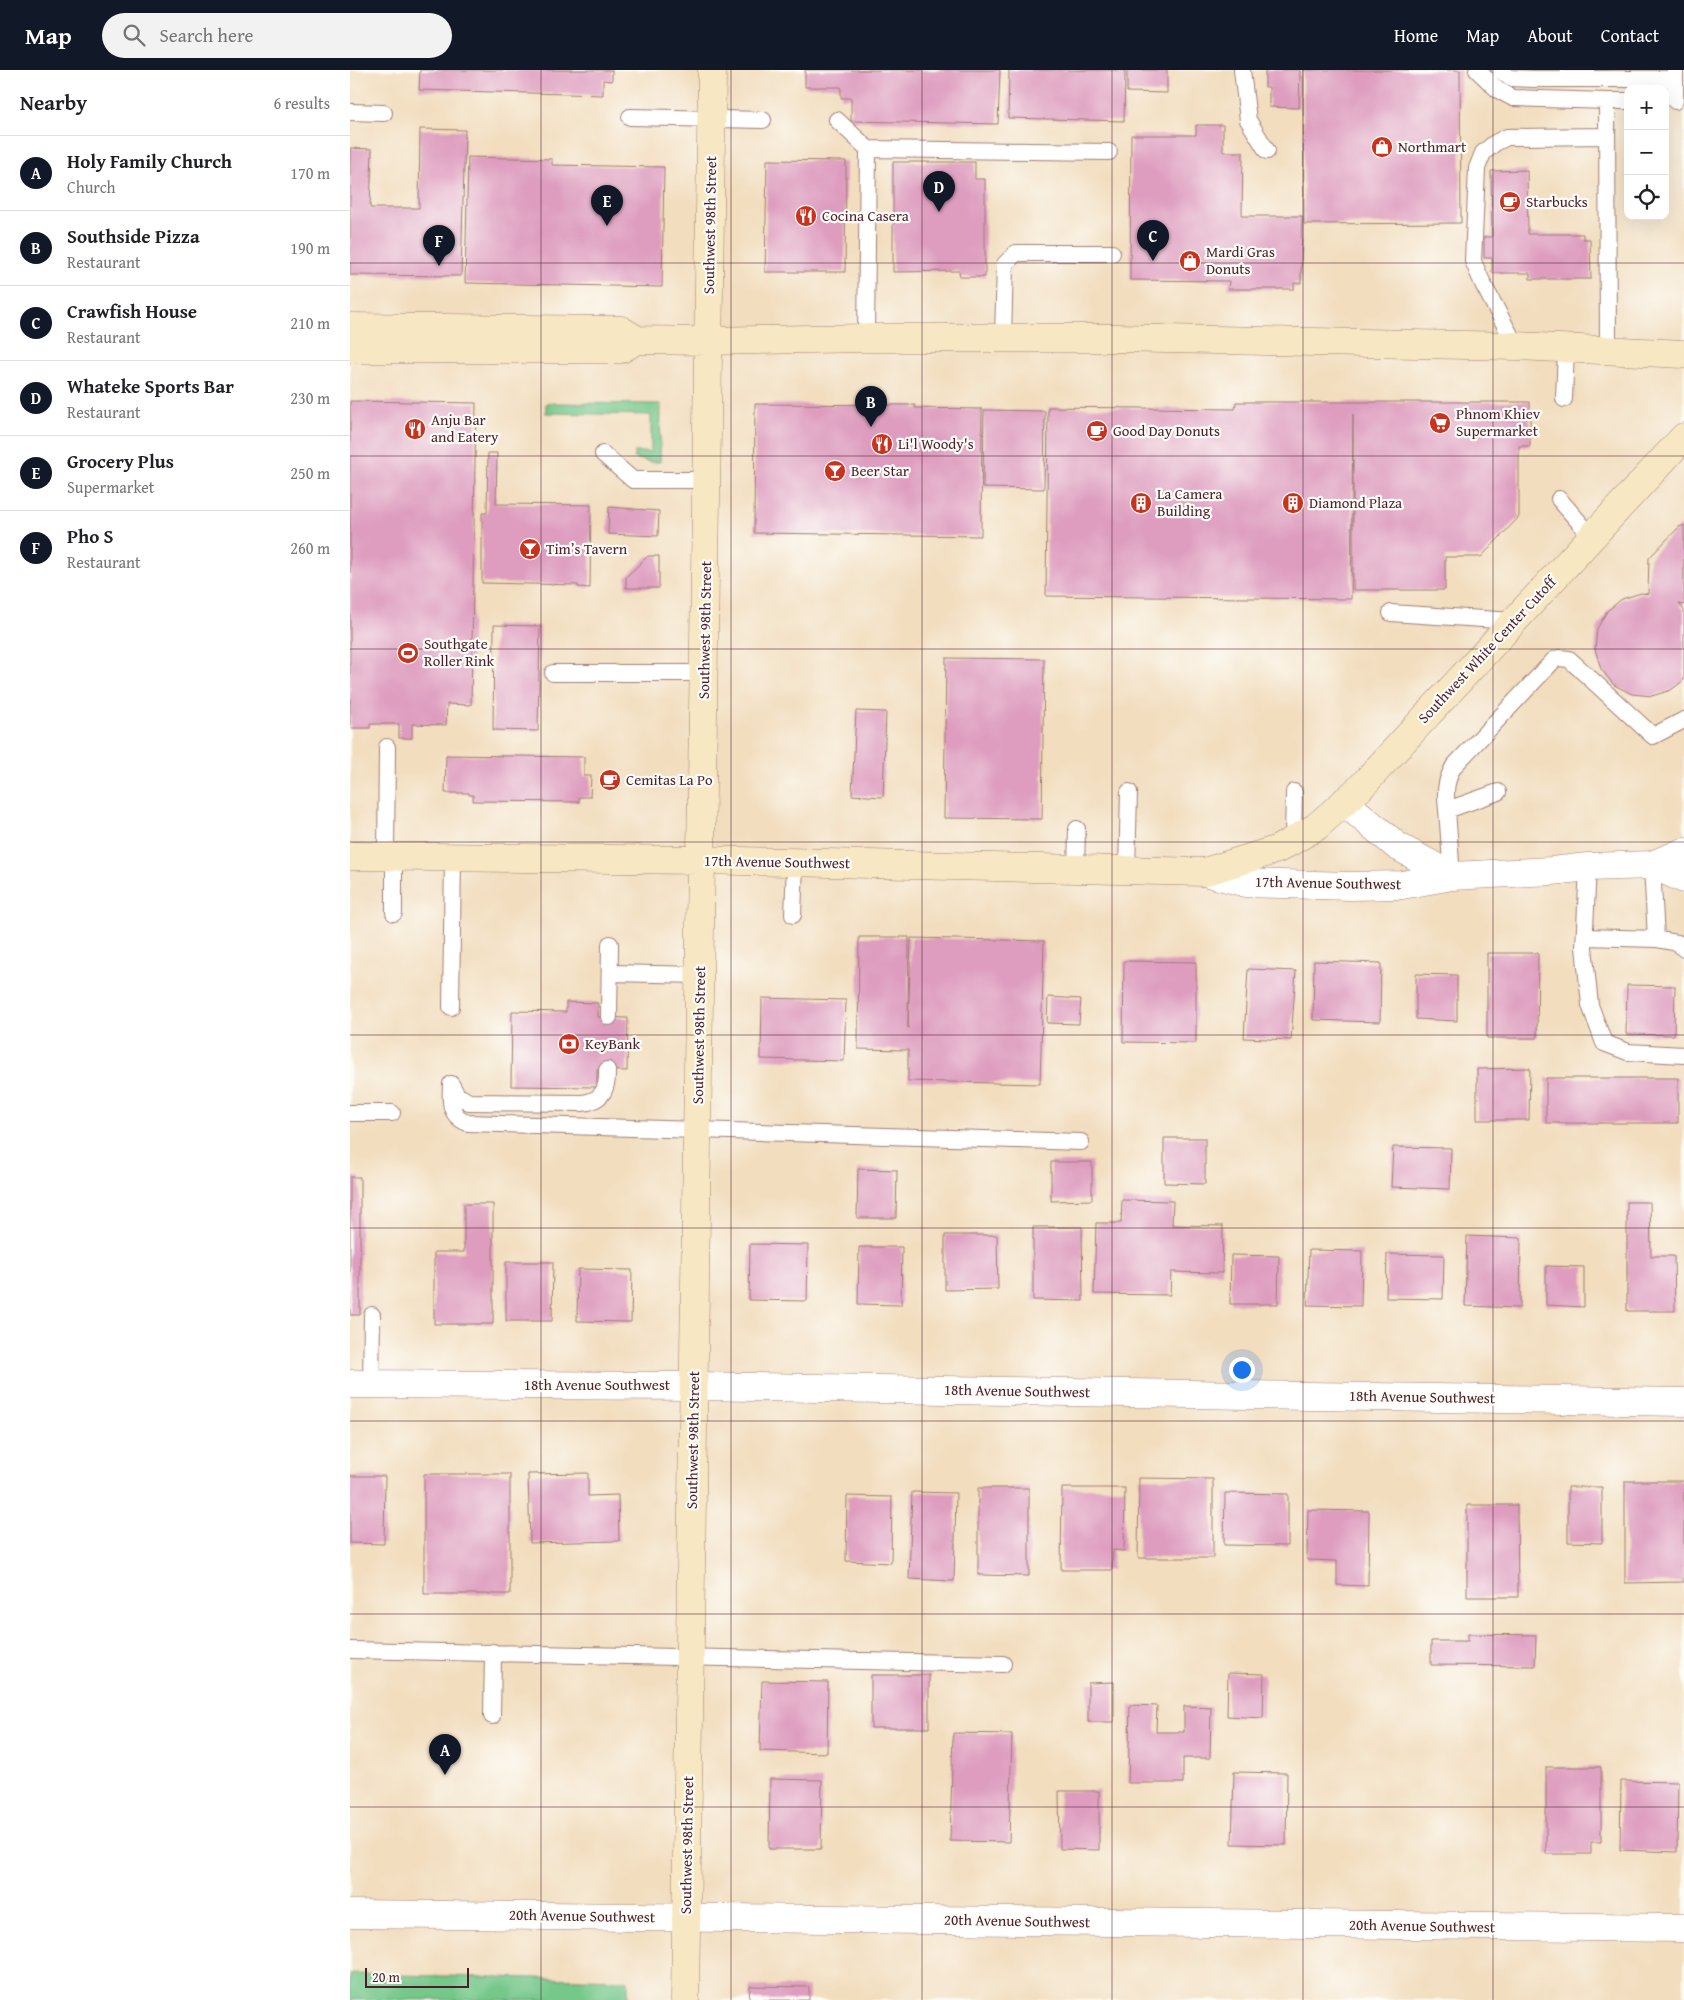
<!DOCTYPE html>
<html lang="en">
<head>
<meta charset="utf-8">
<style>
  body { margin:0; font-family:"Gentium Book Plus",serif; background:#f2f2f2; color:#202124 }
  .controls { position:absolute; right:15px; top:15px; display:grid; overflow:hidden; border-radius:10px; box-shadow:0 5px 20px #0002 }
  .controls button { width:45px; height:45px; display:grid; place-items:center; padding:0; border:0; border-bottom:1px solid #e0e0e0; background:#fff; color:#202124; font:25px sans-serif }
  .scale { position:absolute; left:15px; bottom:12px; width:104px; box-sizing:border-box; padding-left:5px; border:2px solid #4a1f2b; border-top:0; font-size:14px; line-height:18px; white-space:nowrap; color:#4a1f2b; -webkit-text-stroke:4px #fdfcf7; paint-order:stroke }
  .you { position:absolute; left:891px; top:1299px; width:18px; height:18px; margin:-12px; border:4px solid #fff; border-radius:50%; background:#1a73e8; box-shadow:0 0 0 8px #1a73e833 }
  .badge { display:grid; place-items:center; width:32px; height:32px; border-radius:50%; background:#111827; color:#fff; font-size:16px; font-weight:700 }
  .pin { position:absolute; translate:-50% -41px; filter:drop-shadow(0 1px 2px #0008) }
  .pin::after { content:''; position:absolute; top:26px; width:18px; height:15px; background:inherit; clip-path:polygon(0 0,100% 0,50% 100%) }
  .list { margin:0; padding:0; list-style:none }
  h2 { display:flex; justify-content:space-between; align-items:center; height:65px; margin:0; padding:0 20px; font-size:21px }
  h2 small { font-size:16px; font-weight:400; color:#757577 }
  .list li { display:grid; grid-template-columns:32px 1fr auto; gap:15px; align-items:center; box-sizing:border-box; height:75px; padding:0 20px; border-top:1px solid #e0e0e0 }
  .list b { display:block; font-size:19px; white-space:nowrap }
  .list p { margin:0; font-size:16px; white-space:nowrap; color:#757577 }
  .list em { font-size:16px; font-style:normal; color:#757577 }
  .icon { flex:none; width:28px; height:28px; fill:none; stroke:currentColor; stroke-width:2; stroke-linecap:round; stroke-linejoin:round }
  .map { position:relative; flex:none; width:1334px; height:1930px; overflow:hidden }
  header { display:flex; align-items:center; gap:30px; box-sizing:border-box; height:70px; padding:0 25px; background:#111827; color:#fff }
  header strong { font-size:24px }
  nav { display:flex; gap:28px; margin-inline-start:auto; font-size:18px }
  .search { width:350px; height:45px; background:#f2f2f2; display:flex; align-items:center; gap:12px; box-sizing:border-box; padding:0 18px; border-radius:28px; color:#757577; font-size:19px }
  main { display:flex }
  aside { flex:1; background:#fff }
  .map>svg:first-child { display:block }
</style>
</head>
<body>
<header>
<strong>Map</strong>
<div class="search"><svg class="icon" aria-label="search" viewBox="0 0 24 24"><circle cx="10" cy="10" r="6"/><path d="M15 15l6 6"/></svg>Search here</div>
<nav><a>Home</a><a>Map</a><a>About</a><a>Contact</a></nav>
</header>
<main>
<aside>
<h2>Nearby<small>6 results</small></h2>
<ul class="list">
<li><span class="badge">A</span><div><b>Holy Family Church</b><p>Church</p></div><em>170 m</em></li>
<li><span class="badge">B</span><div><b>Southside Pizza</b><p>Restaurant</p></div><em>190 m</em></li>
<li><span class="badge">C</span><div><b>Crawfish House</b><p>Restaurant</p></div><em>210 m</em></li>
<li><span class="badge">D</span><div><b>Whateke Sports Bar</b><p>Restaurant</p></div><em>230 m</em></li>
<li><span class="badge">E</span><div><b>Grocery Plus</b><p>Supermarket</p></div><em>250 m</em></li>
<li><span class="badge">F</span><div><b>Pho S</b><p>Restaurant</p></div><em>260 m</em></li>
</ul>
</aside>
<div class="map">
<svg width="1334" height="1930" viewBox="0 0 1334 1930">
  <rect width="100%" height="100%" fill="#fdfcf7"/>
  <filter id="ink" filterUnits="userSpaceOnUse"><feTurbulence type="fractalNoise" baseFrequency=".02" numOctaves="2"/><feDisplacementMap in="SourceGraphic" scale="10" xChannelSelector="R" yChannelSelector="G"/><feConvolveMatrix kernelMatrix="1 2 1 2 8 2 1 2 1" color-interpolation-filters="sRGB"/></filter>
  <filter id="wash" filterUnits="userSpaceOnUse"><feTurbulence type="fractalNoise" baseFrequency=".0096" numOctaves="4" result="noise"/><feDisplacementMap in="SourceGraphic" scale="20" xChannelSelector="R" yChannelSelector="G"/><feGaussianBlur stdDeviation="1.12" result="paint"/><feColorMatrix in="noise" values="0 0 0 0 0 0 0 0 0 0 0 0 0 0 0 0 0 1.4 0 .05"/><feComposite in="paint" operator="in"/></filter>
  <g filter="url(#wash)">
    <rect width="100%" height="100%" fill="#f2ddbe"/>
    <path fill="#75c78a" stroke="#60735a" d="M 196,333 L 311,334 L 310,392 L 300,392 L 284,388 L 284,382 L 301,382 L 301,345 L 196,343 Z
      M 0,1904 L 278,1910 L 278,1930 L 0,1930 Z"/>
    <g id="blocks">
      <path fill="#de9dbf" d="M 70,0 L 262,0 L 262,11 L 253,10 L 253,25 L 69,20 Z
        M 455,0 L 650,0 L 648,54 L 501,51 L 501,28 L 491,28 L 491,17 L 455,17 Z
        M 659,0 L 775,0 L 774,51 L 658,48 Z
        M 777,0 L 817,0 L 817,23 L 777,22 Z
        M 915,0 L 950,0 L 949,38 L 919,37 L 919,17 L 915,17 Z
        M 953,0 L 1110,0 L 1111,153 L 954,154 Z
        M 1215,0 L 1258,0 L 1258,5 L 1215,5 Z
        M 846,55 L 873,55 L 873,82 L 893,82 L 892,146 L 952,146 L 951,213 L 944,213 L 944,219 L 878,219 L 879,211 L 780,210 L 781,65 L 846,65 Z
        M 70,59 L 115,60 L 111,206 L 0,205 L 0,78 L 22,79 L 20,138 L 69,138 Z
        M 118,87 L 202,89 L 202,95 L 314,97 L 312,217 L 115,213 Z
        M 417,90 L 496,91 L 495,202 L 415,202 Z
        M 543,92 L 625,92 L 625,109 L 635,109 L 635,207 L 610,207 L 609,201 L 543,202 Z
        M 1177,100 L 1178,164 L 1233,164 L 1233,169 L 1240,169 L 1241,209 L 1180,209 L 1180,203 L 1142,203 L 1142,188 L 1134,188 L 1134,167 L 1142,167 L 1141,101 Z
        M 0,331 L 126,333 L 121,635 L 97,634 L 96,655 L 62,654 L 62,668 L 49,668 L 49,654 L 20,654 L 20,658 L 0,658 Z
        M 886,332 L 1180,332 L 1180,376 L 1169,376 L 1169,447 L 1131,487 L 1095,487 L 1095,520 L 1003,520 L 1003,344 L 1001,529 L 696,526 L 698,337 L 885,339 Z
        M 405,334 L 565,335 L 565,338 L 632,339 L 631,466 L 404,463 Z
        M 634,340 L 695,341 L 694,419 L 633,418 Z
        M 138,383 L 147,383 L 146,434 L 241,435 L 240,518 L 228,517 L 228,515 L 132,513 L 132,443 L 137,443 Z
        M 259,437 L 309,441 L 308,466 L 258,464 Z
        M 1334,455 L 1334,535 L 1329,534 L 1334,540 L 1334,610 L 1321,620 L 1302,626 L 1282,624 L 1264,615 L 1251,599 L 1245,579 L 1247,559 L 1257,541 L 1272,529 L 1291,523 L 1298,524 L 1299,488 L 1329,457 Z
        M 298,486 L 309,486 L 309,518 L 276,518 L 276,507 Z
        M 144,555 L 190,556 L 188,661 L 143,660 Z
        M 596,588 L 694,589 L 692,749 L 594,748 Z
        M 506,641 L 536,642 L 533,727 L 502,725 Z
        M 96,685 L 234,687 L 234,706 L 241,706 L 240,727 L 229,727 L 229,732 L 123,731 L 123,725 L 119,725 L 119,723 L 95,723 Z
        M 509,867 L 559,867 L 558,958 L 561,868 L 694,871 L 690,1014 L 558,1011 L 558,980 L 508,979 Z
        M 1137,883 L 1188,883 L 1187,968 L 1137,968 Z
        M 774,891 L 846,892 L 846,973 L 773,972 Z
        M 964,891 L 1031,893 L 1030,952 L 963,950 Z
        M 898,899 L 946,901 L 941,970 L 894,968 Z
        M 1066,904 L 1107,905 L 1107,951 L 1066,949 Z
        M 1277,915 L 1325,916 L 1324,965 L 1276,964 Z
        M 698,927 L 731,929 L 729,954 L 697,953 Z
        M 412,928 L 496,930 L 494,991 L 411,989 Z
        M 216,932 L 248,933 L 248,947 L 278,948 L 277,1001 L 247,1000 L 247,1017 L 161,1016 L 162,941 L 216,942 Z
        M 1180,998 L 1179,1050 L 1127,1050 L 1127,999 Z
        M 1196,1008 L 1328,1008 L 1328,1053 L 1196,1053 Z
        M 814,1068 L 855,1068 L 855,1114 L 814,1113 Z
        M 1043,1077 L 1101,1078 L 1100,1119 L 1041,1117 Z
        M 701,1092 L 742,1092 L 742,1130 L 701,1131 Z
        M 508,1099 L 547,1100 L 546,1148 L 507,1148 Z
        M 0,1107 L 10,1107 L 10,1245 L 0,1245 Z
        M 772,1130 L 823,1131 L 822,1155 L 873,1156 L 872,1203 L 821,1202 L 820,1225 L 744,1224 L 746,1153 L 771,1153 Z
        M 1277,1132 L 1300,1132 L 1301,1186 L 1324,1186 L 1325,1241 L 1277,1241 Z
        M 114,1134 L 143,1134 L 143,1254 L 84,1254 L 84,1182 L 114,1182 Z
        M 683,1157 L 732,1157 L 733,1231 L 683,1230 Z
        M 595,1165 L 647,1165 L 648,1219 L 595,1220 Z
        M 1117,1166 L 1171,1168 L 1170,1238 L 1115,1236 Z
        M 400,1174 L 458,1175 L 457,1231 L 399,1230 Z
        M 509,1177 L 552,1177 L 551,1235 L 508,1234 Z
        M 959,1180 L 1012,1181 L 1011,1236 L 957,1235 Z
        M 1037,1184 L 1094,1185 L 1093,1229 L 1036,1228 Z
        M 881,1185 L 929,1186 L 928,1234 L 880,1234 Z
        M 156,1192 L 203,1192 L 202,1251 L 156,1251 Z
        M 1196,1196 L 1234,1197 L 1234,1237 L 1196,1235 Z
        M 228,1199 L 282,1200 L 281,1252 L 227,1251 Z
        M 238,1403 L 238,1426 L 268,1425 L 269,1471 L 180,1473 L 178,1404 Z
        M 74,1404 L 160,1404 L 160,1524 L 74,1524 Z
        M 0,1406 L 35,1406 L 34,1474 L 0,1473 Z
        M 789,1408 L 863,1409 L 863,1488 L 788,1488 Z
        M 1275,1411 L 1334,1411 L 1334,1512 L 1275,1513 Z
        M 1218,1417 L 1252,1417 L 1252,1473 L 1218,1472 Z
        M 628,1418 L 679,1418 L 679,1506 L 628,1505 Z
        M 712,1418 L 775,1418 L 774,1481 L 763,1480 L 762,1500 L 711,1500 Z
        M 562,1422 L 606,1423 L 604,1511 L 559,1509 Z
        M 875,1423 L 938,1424 L 938,1476 L 874,1475 Z
        M 497,1426 L 542,1427 L 541,1493 L 496,1491 Z
        M 1117,1435 L 1167,1435 L 1168,1527 L 1117,1527 Z
        M 958,1440 L 1019,1441 L 1018,1516 L 987,1515 L 987,1491 L 957,1490 Z
        M 1118,1564 L 1186,1565 L 1185,1596 L 1081,1595 L 1081,1571 L 1118,1571 Z
        M 878,1603 L 914,1604 L 913,1648 L 877,1646 Z
        M 521,1605 L 579,1605 L 579,1658 L 521,1658 Z
        M 412,1611 L 478,1612 L 477,1683 L 410,1681 Z
        M 764,1612 L 764,1652 L 738,1652 L 738,1613 Z
        M 780,1635 L 807,1636 L 806,1662 L 834,1662 L 834,1636 L 861,1637 L 860,1688 L 833,1688 L 833,1713 L 778,1713 Z
        M 603,1663 L 662,1664 L 659,1772 L 600,1771 Z
        M 1196,1697 L 1251,1697 L 1251,1772 L 1241,1772 L 1241,1784 L 1196,1784 Z
        M 884,1702 L 937,1703 L 936,1775 L 882,1774 Z
        M 420,1709 L 472,1710 L 471,1779 L 419,1779 Z
        M 1271,1711 L 1328,1712 L 1327,1782 L 1270,1780 Z
        M 709,1721 L 749,1721 L 749,1780 L 710,1779 Z
        M 400,1916 L 459,1917 L 459,1930 L 399,1930 Z"/>
    </g>
  </g>
  <g filter="url(#ink)">
    <use href="#blocks" fill-opacity="0" stroke="#9e7e74" stroke-width="1"/>
    <g fill="none" stroke-linecap="round" stroke-linejoin="round">
      <g stroke="#9e7e74" stroke-width="18">
        <path id="lane" d="M 892,0 L 898,50 L 917,81
          M 1127,0 L 1148,20 L 1163,28 L 1257,31
          M 1150,0 L 1160,8 L 1183,9 L 1325,9
          M 1325,31 L 1325,0
          M 0,42 L 34,43
          M 280,47 L 413,50
          M 487,50 L 518,79 L 516,268
          M 518,79 L 759,82
          M 653,268 L 655,194 L 666,183 L 762,183
          M 1166,276 L 1133,214 L 1123,191 L 1127,98 L 1133,83 L 1145,73 L 1157,67 L 1257,66
          M 1258,281 L 1257,31 L 1278,31
          M 1214,329 L 1216,279
          M 253,384 L 283,410 L 357,410
          M 1209,429 L 1242,467
          M 1041,543 L 1163,551
          M 203,603 L 354,603
          M 1097,740 C 1095,723 1095,711 1104,696 L 1204,590 L 1209,588 L 1219,589 L 1303,666 L 1334,650
          M 943,771 L 944,722
          M 36,786 L 37,677
          M 1302,795 L 1306,869
          M 1238,797 L 1234,877 L 1240,935 L 1254,973 L 1278,982 L 1334,985
          M 726,799 L 727,759
          M 777,801 L 779,722
          M 1102,806 L 1097,740 L 1148,722
          M 44,843 L 44,786
          M 443,845 L 445,793
          M 1235,867 L 1306,869 L 1328,873 L 1334,879
          M 260,903 L 350,905
          M 101,937 L 103,787
          M 259,947 L 260,874
          M 101,1014 C 100,1031 99,1046 118,1053 L 731,1072
          M 101,1014 L 107,1025 L 119,1032 L 232,1033 C 252,1031 258,1019 257,1000
          M 0,1043 L 42,1043
          M 21,1314 L 22,1245
          M 0,1580 L 653,1594
          M 142,1646 L 143,1582"/>
      </g>
      <g stroke="#9e7e74" stroke-width="29">
        <path id="street" d="M 994,732 L 1047,776 L 1102,806
          M 1302,795 L 1334,809
          M 854,802 L 896,813 L 1000,816 L 1052,815 L 1102,806 L 1202,801 L 1238,797 L 1302,795 L 1334,782
          M 0,1314 L 344,1316 L 1334,1332
          M 0,1844 L 1334,1858"/>
      </g>
      <g stroke="#9e7e74" stroke-width="29">
        <path id="secondary" d="M 0,257 L 271,260 L 287,270
          M 0,279 L 271,279 L 287,270 L 359,271 L 516,268 L 765,268 L 1166,276 L 1334,284
          M 0,786 L 351,790 L 854,802 L 928,779 L 966,757 L 1009,719 L 1334,367
          M 335,1930 L 362,0"/>
      </g>
      <use href="#lane" stroke="#fff" stroke-width="16"/>
      <use href="#street" stroke="#fff" stroke-width="28"/>
      <use href="#secondary" stroke="#f7e8c3" stroke-width="28"/>
    </g>
  </g>
  <path fill="none" stroke="#4a1f2b" stroke-width="1" stroke-opacity="0.55" d="M 191,0 L 191,1930M 381,0 L 381,1930M 572,0 L 572,1930M 762,0 L 762,1930M 953,0 L 953,1930M 1143,0 L 1143,1930M 0,193 L 1334,193M 0,386 L 1334,386M 0,579 L 1334,579M 0,772 L 1334,772M 0,965 L 1334,965M 0,1158 L 1334,1158M 0,1351 L 1334,1351M 0,1544 L 1334,1544M 0,1737 L 1334,1737"/>
  <defs>
    <g id="shop-disc" transform="scale(1.125)"><circle r="9.5" fill="#c8321e" stroke="#fdfcf7"/><path d="M-5-2.5h2.3a2.7 3.5 0 0 1 5.4 0H5L5.5 6h-11ZM-1.5-2.5h3a1.5 2.3 0 0 0-3 0Z" fill="#fff"/></g>
    <g id="cafe-disc" transform="scale(1.125)"><circle r="9.5" fill="#c8321e" stroke="#fdfcf7"/><path d="M-5.5-4.5H6V0H3Q3 3.5 0 3.5H-2.5Q-5.5 3.5-5.5 0ZM3-3.2v2h1.7v-2ZM-6 4.5H4V6H-6Z" fill="#fff"/></g>
    <g id="restaurant-disc" transform="scale(1.125)"><circle r="9.5" fill="#c8321e" stroke="#fdfcf7"/><path d="M-5-6h1v4h1v-4h1v4h1v-4h1v5L-1.5 .5V6h-2V.5L-5-1ZM5-6V6H3V1.5H1.5Q1.5-4 5-6Z" fill="#fff"/></g>
    <g id="supermarket-disc" transform="scale(1.125)"><circle r="9.5" fill="#c8321e" stroke="#fdfcf7"/><path d="M-6-5.5h2.5l.6 2H6L4.5 2H-2.5L-4.4-4H-6ZM-1.5 3.2a1.3 1.3 0 1 0 .1 0ZM3 3.2a1.3 1.3 0 1 0 .1 0Z" fill="#fff"/></g>
    <g id="bar-disc" transform="scale(1.125)"><circle r="9.5" fill="#c8321e" stroke="#fdfcf7"/><path d="M-6-5H6L.8 .8V4.5H3.5V6h-7V4.5H-.8V.8Z" fill="#fff"/></g>
    <g id="building-disc" transform="scale(1.125)"><circle r="9.5" fill="#c8321e" stroke="#fdfcf7"/><path d="M-4-6H4V6H1V3H-1V6H-4ZM-2.5-4.3h1.7v1.8h-1.7ZM.8-4.3h1.7v1.8H.8ZM-2.5-1h1.7V.8h-1.7ZM.8-1h1.7V.8H.8Z" fill="#fff"/></g>
    <g id="stadium-disc" transform="scale(1.125)"><circle r="9.5" fill="#c8321e" stroke="#fdfcf7"/><path d="M0-5a6.5 5 0 1 0 0 10a6.5 5 0 1 0 0-10ZM-3.5-1.8h7v3.6h-7Z" fill="#fff"/></g>
    <g id="bank-disc" transform="scale(1.125)"><circle r="9.5" fill="#c8321e" stroke="#fdfcf7"/><path d="M-6-4H6V4H-6ZM0-2.3a2.3 2.3 0 1 0 0 4.6a2.3 2.3 0 1 0 0-4.6Z" fill="#fff"/></g>
  </defs>
  <g fill-rule="evenodd">
    <use href="#shop-disc" x="1032" y="77"/>
    <use href="#cafe-disc" x="1160" y="132"/>
    <use href="#restaurant-disc" x="456" y="146"/>
    <use href="#shop-disc" x="840" y="191"/>
    <use href="#supermarket-disc" x="1090" y="353"/>
    <use href="#restaurant-disc" x="65" y="359"/>
    <use href="#cafe-disc" x="747" y="361"/>
    <use href="#restaurant-disc" x="532" y="374"/>
    <use href="#bar-disc" x="485" y="401"/>
    <use href="#building-disc" x="791" y="433"/>
    <use href="#building-disc" x="943" y="433"/>
    <use href="#bar-disc" x="180" y="479"/>
    <use href="#stadium-disc" x="58" y="583"/>
    <use href="#cafe-disc" x="260" y="710"/>
    <use href="#bank-disc" x="219" y="974"/>
  </g>
  <g text-anchor="middle" stroke-width="4.5" stroke-linejoin="round" paint-order="stroke">
    <g font-size="15" fill="#4a1f2b" stroke="#fdfcf7" text-anchor="start">
      <text x="1048" y="82">Northmart</text>
      <text x="1176" y="137">Starbucks</text>
      <text x="472" y="151">Cocina Casera</text>
      <text x="856" y="187">Mardi Gras<tspan x="856" dy="17">Donuts</tspan></text>
      <text x="1106" y="349">Phnom Khiev<tspan x="1106" dy="17">Supermarket</tspan></text>
      <text x="81" y="355">Anju Bar<tspan x="81" dy="17">and Eatery</tspan></text>
      <text x="763" y="366">Good Day Donuts</text>
      <text x="548" y="379">Li'l Woody's</text>
      <text x="501" y="406">Beer Star</text>
      <text x="807" y="429">La Camera<tspan x="807" dy="17">Building</tspan></text>
      <text x="959" y="438">Diamond Plaza</text>
      <text x="196" y="484">Tim’s Tavern</text>
      <text x="74" y="579">Southgate<tspan x="74" dy="17">Roller Rink</tspan></text>
      <text x="276" y="715">Cemitas La Po</text>
      <text x="235" y="979">KeyBank</text>
    </g>
    <g font-size="15" fill="#4a1f2b" stroke="#fdfcf7">
      <text transform="translate(360 155) rotate(-89)" y="5">Southwest 98th Street</text>
      <text transform="translate(355 560) rotate(-89)" y="5">Southwest 98th Street</text>
      <text transform="translate(1137 580) rotate(-47)" y="5">Southwest White Center Cutoff</text>
      <text transform="translate(427 792) rotate(1)" y="5">17th Avenue Southwest</text>
      <text transform="translate(978 813) rotate(1)" y="5">17th Avenue Southwest</text>
      <text transform="translate(349 965) rotate(-89)" y="5">Southwest 98th Street</text>
      <text x="247" y="1320">18th Avenue Southwest</text>
      <text transform="translate(667 1321) rotate(1)" y="5">18th Avenue Southwest</text>
      <text transform="translate(1072 1327) rotate(1)" y="5">18th Avenue Southwest</text>
      <text transform="translate(343 1370) rotate(-89)" y="5">Southwest 98th Street</text>
      <text transform="translate(337 1775) rotate(-89)" y="5">Southwest 98th Street</text>
      <text transform="translate(232 1846) rotate(1)" y="5">20th Avenue Southwest</text>
      <text transform="translate(667 1851) rotate(1)" y="5">20th Avenue Southwest</text>
      <text transform="translate(1072 1856) rotate(1)" y="5">20th Avenue Southwest</text>
    </g>
  </g>
</svg>
<div class="controls">
<button>+</button>
<button>−</button>
<button><svg class="icon" aria-label="locate" viewBox="0 0 24 24"><circle cx="12" cy="12" r="6"/><path d="M12 2v4M12 18v4M2 12h4M18 12h4"/></svg></button>
</div>
<div class="scale">20 m</div>
<div class="you"></div>
<div class="pin badge" style="left:95px;top:1705px">A</div>
<div class="pin badge" style="left:521px;top:357px">B</div>
<div class="pin badge" style="left:803px;top:191px">C</div>
<div class="pin badge" style="left:589px;top:142px">D</div>
<div class="pin badge" style="left:257px;top:156px">E</div>
<div class="pin badge" style="left:89px;top:196px">F</div>
</div>
</main>
</body>
</html>
